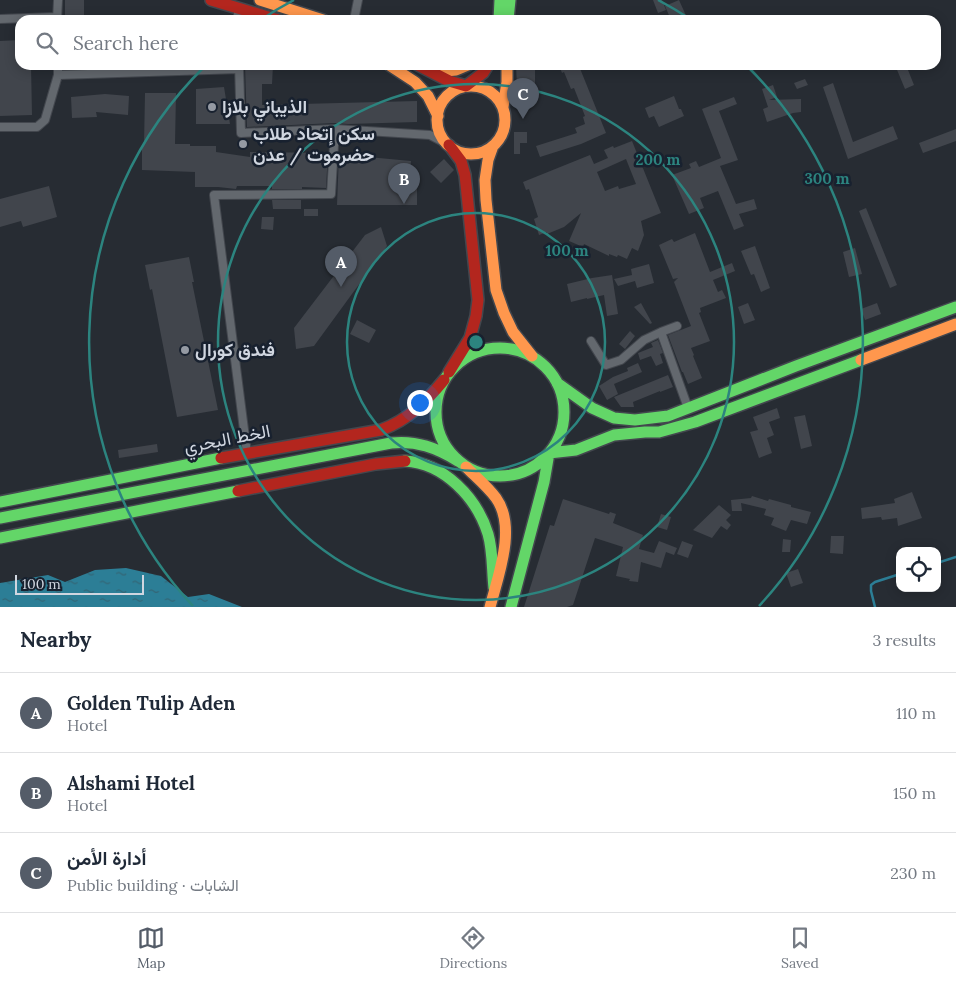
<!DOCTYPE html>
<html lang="en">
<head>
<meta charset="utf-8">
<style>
  body { margin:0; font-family:Lora,Vazirmatn,serif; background:#f2f2f3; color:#1f2937 }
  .controls { position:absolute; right:15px; bottom:15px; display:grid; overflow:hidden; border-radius:10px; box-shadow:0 2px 12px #0003 }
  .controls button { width:45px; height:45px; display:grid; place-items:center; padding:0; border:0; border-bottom:1px solid #e0e1e3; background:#fff; color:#1f2937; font:25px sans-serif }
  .scale { position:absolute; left:15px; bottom:12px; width:129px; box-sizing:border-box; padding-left:5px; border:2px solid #d0d6e0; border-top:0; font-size:14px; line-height:18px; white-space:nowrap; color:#d0d6e0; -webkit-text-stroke:4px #18212f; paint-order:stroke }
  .you { position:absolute; left:419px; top:402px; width:18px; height:18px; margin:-12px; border:4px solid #fff; border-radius:50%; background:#1a73e8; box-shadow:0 0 0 8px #1a73e833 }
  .badge { display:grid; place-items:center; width:32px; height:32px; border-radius:50%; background:#545c68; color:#fff; font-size:16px; font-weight:700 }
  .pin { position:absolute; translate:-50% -41px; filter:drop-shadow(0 1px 2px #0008) }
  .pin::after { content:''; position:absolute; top:26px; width:18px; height:15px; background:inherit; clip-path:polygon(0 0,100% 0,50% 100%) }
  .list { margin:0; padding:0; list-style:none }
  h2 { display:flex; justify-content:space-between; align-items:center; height:65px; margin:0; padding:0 20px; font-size:21px }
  h2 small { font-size:16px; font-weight:400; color:#747a83 }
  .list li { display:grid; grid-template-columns:32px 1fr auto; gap:15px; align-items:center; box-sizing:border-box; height:80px; padding:0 20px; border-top:1px solid #e0e1e3 }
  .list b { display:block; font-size:19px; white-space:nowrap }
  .list p { margin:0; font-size:16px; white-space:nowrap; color:#747a83 }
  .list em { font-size:16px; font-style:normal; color:#747a83 }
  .icon { flex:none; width:28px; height:28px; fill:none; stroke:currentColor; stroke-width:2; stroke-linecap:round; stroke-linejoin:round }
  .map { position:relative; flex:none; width:956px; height:607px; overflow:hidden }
  .search { position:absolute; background:#fff; box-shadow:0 2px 12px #0003; left:15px; right:15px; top:15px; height:55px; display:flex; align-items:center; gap:12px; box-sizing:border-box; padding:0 18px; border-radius:15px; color:#747a83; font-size:19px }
  .sheet { height:305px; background:#fff }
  nav { display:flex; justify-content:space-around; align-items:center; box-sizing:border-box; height:70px; border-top:1px solid #e0e1e3; background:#fff; font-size:14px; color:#747a83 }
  nav a { display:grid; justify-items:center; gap:2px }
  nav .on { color:#545c68 }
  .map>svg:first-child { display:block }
</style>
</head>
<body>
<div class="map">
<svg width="956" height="607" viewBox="0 0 956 607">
  <defs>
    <pattern id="water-ripples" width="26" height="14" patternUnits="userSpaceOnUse" patternTransform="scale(1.25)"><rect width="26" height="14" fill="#2c7e96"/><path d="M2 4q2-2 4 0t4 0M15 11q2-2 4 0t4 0" fill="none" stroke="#336575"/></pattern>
  </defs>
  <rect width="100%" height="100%" fill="#272c33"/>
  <path fill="url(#water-ripples)" d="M 126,568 L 161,576 L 188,597 L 209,594 L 242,607 L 0,607 L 0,583 L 48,575 L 65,582 L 95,570 Z"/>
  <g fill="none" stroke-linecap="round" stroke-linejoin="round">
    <path stroke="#2c7e96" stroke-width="2.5" d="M 937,563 L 956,557
      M 875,607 L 871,591 L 871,585 L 875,582 L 900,574"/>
  </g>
  <path fill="#41454c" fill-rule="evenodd" d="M 65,0 L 84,0 L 84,20 L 65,20 Z
    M 653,0 L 662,0 L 666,10 L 658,13 Z
    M 679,0 L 688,20 L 671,20 L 665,6 Z
    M 20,40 L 20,65 L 31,65 L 32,115 L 0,116 L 0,41 Z
    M 245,65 L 273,65 L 272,84 L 262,84 L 262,105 L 417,101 L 417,122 L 348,124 L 335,123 L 247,127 Z
    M 516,65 L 535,65 L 535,84 L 532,84 L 532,104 L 523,104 L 523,87 L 517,87 Z
    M 559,65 L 581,65 L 579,66 L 606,133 L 581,144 L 540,157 L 536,146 L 577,133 L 575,128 L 585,124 L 583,117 L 585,116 L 574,88 L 571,89 L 564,72 L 562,73 Z
    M 895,65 L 906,65 L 914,85 L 905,89 Z
    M 805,79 L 808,85 L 797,89 L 794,83 Z
    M 833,83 L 853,142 L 893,126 L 898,139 L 848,159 L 823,87 Z
    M 773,85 L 777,97 L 769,100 L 801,99 L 801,112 L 793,113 L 767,122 L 763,109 L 768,107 L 762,89 Z
    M 224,87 L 230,124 L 196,124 L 196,89 Z
    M 145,93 L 176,93 L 175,144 L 190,144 L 190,146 L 216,146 L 216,152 L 250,157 L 250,152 L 328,153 L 326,188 L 302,187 L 302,189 L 272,189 L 272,186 L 237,186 L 236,189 L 218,187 L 195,187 L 195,172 L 142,170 L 142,145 L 144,145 Z
    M 105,94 L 129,96 L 128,115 L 96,112 L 97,117 L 72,118 L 71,97 Z
    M 674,96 L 679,109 L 681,109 L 684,116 L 659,127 L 654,116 L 649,118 L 645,108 Z
    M 734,97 L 737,104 L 719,111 L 738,160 L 720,166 L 736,204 L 754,199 L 757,209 L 739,214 L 744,226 L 734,230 L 718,191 L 700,198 L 704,208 L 689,214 L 672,175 L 691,168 L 689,164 L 696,161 L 699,167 L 721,158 L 702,109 Z
    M 956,129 L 956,141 L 923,153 L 919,143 Z
    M 514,132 L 527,132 L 527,143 L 520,143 L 520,154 L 514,154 Z
    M 632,141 L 661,213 L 641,221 L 644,235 L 638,251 L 632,248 L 627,259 L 618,255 L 617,257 L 609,254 L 609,256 L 584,244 L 583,247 L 569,241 L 581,213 L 564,227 L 547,234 L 547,232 L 539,235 L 534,219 L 538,217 L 529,189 L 526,190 L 523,182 L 590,155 L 594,164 L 608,158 L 604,150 L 613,146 L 614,148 ZM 626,159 L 636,184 L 619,189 L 618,186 L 605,191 L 597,172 Z
    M 339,154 L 368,154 L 368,157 L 411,161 L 409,180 L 417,180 L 417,205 L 337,205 Z
    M 444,159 L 454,170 L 441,183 L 430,172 Z
    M 49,186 L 57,217 L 23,227 L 21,221 L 0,227 L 0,199 Z
    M 272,200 L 301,200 L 301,209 L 273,209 Z
    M 866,208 L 897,285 L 890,288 L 859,211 Z
    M 304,209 L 318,209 L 318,216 L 304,216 Z
    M 262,217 L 274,217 L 273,230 L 261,229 Z
    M 381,227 L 387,246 L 314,346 L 296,349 L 294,328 L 365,235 Z
    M 695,233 L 710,272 L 732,263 L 735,271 L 713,280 L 718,292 L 722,290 L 726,298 L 700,308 L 701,312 L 699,313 L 710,341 L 691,348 L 694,355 L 693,356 L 702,378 L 688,384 L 683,372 L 682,372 L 668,335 L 691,326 L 674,282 L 678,278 L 673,279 L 659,245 L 672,239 L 674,242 Z
    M 755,246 L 770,288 L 761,292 L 754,274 L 751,275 L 741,251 Z
    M 855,248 L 862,274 L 849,277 L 843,252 Z
    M 189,257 L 194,282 L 192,282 L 218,410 L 177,417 L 152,289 L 150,290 L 145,265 Z
    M 649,264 L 654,283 L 637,288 L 635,281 L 618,286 L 614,279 L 632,275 L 631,269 Z
    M 612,275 L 618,314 L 607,316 L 604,295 L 587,299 L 587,298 L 571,302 L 567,284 L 592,278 Z
    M 641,303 L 652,323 L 650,324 L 634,307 Z
    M 748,303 L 755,320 L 744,324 L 738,307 Z
    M 877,303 L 881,314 L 865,320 L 861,309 Z
    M 357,320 L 376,330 L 369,343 L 350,334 Z
    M 630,331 L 635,336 L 625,349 L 619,344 Z
    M 658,340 L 663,353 L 660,354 L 663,363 L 656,366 L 651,356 L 640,360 L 638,353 L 653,347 L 651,343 Z
    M 638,363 L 642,372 L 614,384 L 618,394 L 607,400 L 599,386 L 613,377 L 628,371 L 627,368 Z
    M 668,375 L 673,387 L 660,392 L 660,391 L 633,402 L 634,407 L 621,407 L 614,397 Z
    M 777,408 L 780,418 L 769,422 L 774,435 L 767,438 L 772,453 L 759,458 L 750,432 L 758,430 L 753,417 Z
    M 805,415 L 812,446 L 801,449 L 794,417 Z
    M 157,444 L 158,452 L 119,458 L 118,450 Z
    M 912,492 L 922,518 L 898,526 L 897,518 L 882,520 L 881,517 L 862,519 L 861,508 L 895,503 L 894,499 Z
    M 752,496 L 768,501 L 769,499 L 791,505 L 791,507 L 811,512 L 807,524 L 791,520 L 786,531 L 771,525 L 774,518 L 764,515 L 766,509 L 741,503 L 742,511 L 732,511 L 731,500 L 751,498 Z
    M 563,499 L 609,514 L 610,512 L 616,514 L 613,523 L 643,535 L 639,549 L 654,553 L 659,541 L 677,548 L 674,555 L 666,552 L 661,568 L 641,562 L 638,582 L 629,581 L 630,579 L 616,576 L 623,547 L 595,538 L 573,605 L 567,607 L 524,607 L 550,525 L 554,526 Z
    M 719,505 L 731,515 L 726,520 L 731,525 L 727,530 L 721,526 L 712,538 L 693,530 Z
    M 661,514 L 671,517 L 667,530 L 657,527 Z
    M 831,536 L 844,536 L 843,554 L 830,553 Z
    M 783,539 L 791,540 L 790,552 L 782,552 Z
    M 682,541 L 693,545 L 688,558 L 677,554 Z
    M 798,569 L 803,583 L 791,587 L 786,573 Z"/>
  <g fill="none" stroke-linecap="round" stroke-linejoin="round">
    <g stroke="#43474e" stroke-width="10">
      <path id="street" d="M 238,8 L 238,20
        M 0,19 L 57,17
        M 57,20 L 58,0
        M 354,20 L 358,0
        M 239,65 L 241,133 L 335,129 L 430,135 L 449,145
        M 58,75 L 239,69
        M 0,127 L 37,127 L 45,120 L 58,75 L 58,65
        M 661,332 L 688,408
        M 591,341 L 606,365 L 621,360 L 644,340 L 661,332 L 677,326
        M 247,453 L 214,195 L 331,194 L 335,129"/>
    </g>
    <g stroke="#43474e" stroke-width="14">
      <path id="fast" d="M 499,20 L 500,0
        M 508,20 L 510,0
        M436 412a64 64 0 1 1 128 0a64 64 0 1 1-128 0Z
        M 557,383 L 592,408 L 614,418 L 635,420 L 668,416 L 796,366 L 956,307
        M 549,453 L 576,450 L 614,435 L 645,432 L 659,432 L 695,422 L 861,360
        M 405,461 C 444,463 477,498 488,534 C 493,551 492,570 494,588
        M 0,502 L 221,458
        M 0,518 L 391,443 C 416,440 437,448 458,461
        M 0,538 L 238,491
        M 511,607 L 544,482 L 549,453"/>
    </g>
    <g stroke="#43474e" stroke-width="14">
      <path id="slow" d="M 260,0 L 323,20
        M 389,65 L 415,82 L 428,96 L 438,116
        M 434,72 L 456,70 L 468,65
        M437 120a34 34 0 1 1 68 0a34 34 0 1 1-68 0Z
        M 503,107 L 507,82 L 507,65
        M 493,146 L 488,160 L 485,180 L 486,200 L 496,290 L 504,313 L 513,332 L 532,356
        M 861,360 L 956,324
        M 466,467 C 476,477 488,487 496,498 C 517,527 498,576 490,607"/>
    </g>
    <g stroke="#43474e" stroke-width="14">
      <path id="jam" d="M 211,0 L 278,20
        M 418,65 L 449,81 L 466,86 L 483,73 L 488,65
        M 449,145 L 461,161 L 465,175 L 478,300 L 476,316 L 470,338 L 449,372
        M 221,458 L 381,430 C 408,420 426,402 444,380
        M 238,491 L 376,464 L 405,461"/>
    </g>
    <use href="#street" stroke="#63686e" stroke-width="8"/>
    <use href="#fast" stroke="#63d668" stroke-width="11"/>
    <use href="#slow" stroke="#ff974d" stroke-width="11"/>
    <use href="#jam" stroke="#b3261e" stroke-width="11"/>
  </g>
  <g fill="none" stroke="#2c847f" stroke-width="2.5">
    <circle cx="476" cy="342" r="129"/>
    <circle cx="476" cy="342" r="258"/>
    <path d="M193 606A387 387 0 0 1 205 66M262 19A387 387 0 0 1 294 0M658 0A387 387 0 0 1 690 19M747 66A387 387 0 0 1 759 606"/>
  </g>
  <g fill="#959aa3" stroke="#18212f" stroke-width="2">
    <circle cx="212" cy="107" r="5"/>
    <circle cx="243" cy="144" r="5"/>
    <circle cx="185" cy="350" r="5"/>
  </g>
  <g text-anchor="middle" stroke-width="5" stroke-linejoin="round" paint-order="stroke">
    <g font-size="18" font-weight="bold" fill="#d0d6e0" stroke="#18212f" text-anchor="start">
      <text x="222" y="113">الذيباني بلازا</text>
      <text x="253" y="140">سكن إتحاد طلاب<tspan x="253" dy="21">حضرموت / عدن</tspan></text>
      <text x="195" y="356">فندق كورال</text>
    </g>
    <g font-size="18" fill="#d0d6e0" stroke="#18212f">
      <text transform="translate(227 439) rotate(-11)" y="6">الخط البحري</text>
    </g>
  </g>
  <circle cx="476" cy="342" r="8" fill="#2c847f" stroke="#18212f" stroke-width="2.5"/>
  <g font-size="15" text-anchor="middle" font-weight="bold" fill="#2c847f" stroke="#18212f" stroke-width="5" stroke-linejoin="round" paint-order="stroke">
    <text x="658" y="165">200 m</text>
    <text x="827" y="184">300 m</text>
    <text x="567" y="256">100 m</text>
  </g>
</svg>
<div class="controls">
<button><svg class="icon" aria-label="locate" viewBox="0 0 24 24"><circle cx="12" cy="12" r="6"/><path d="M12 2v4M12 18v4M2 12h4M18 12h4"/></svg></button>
</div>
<div class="scale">100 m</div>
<div class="you"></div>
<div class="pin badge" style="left:341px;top:287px">A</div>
<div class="pin badge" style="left:404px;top:204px">B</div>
<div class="pin badge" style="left:523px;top:119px">C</div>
<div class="search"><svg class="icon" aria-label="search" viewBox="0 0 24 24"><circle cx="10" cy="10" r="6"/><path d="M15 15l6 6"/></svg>Search here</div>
</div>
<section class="sheet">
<h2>Nearby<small>3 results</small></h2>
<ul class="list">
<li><span class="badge">A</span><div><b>Golden Tulip Aden</b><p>Hotel</p></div><em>110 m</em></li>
<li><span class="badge">B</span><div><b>Alshami Hotel</b><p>Hotel</p></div><em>150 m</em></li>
<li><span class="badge">C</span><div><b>أدارة الأمن</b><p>Public building · الشابات</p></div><em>230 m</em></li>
</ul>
</section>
<nav>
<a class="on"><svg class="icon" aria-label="map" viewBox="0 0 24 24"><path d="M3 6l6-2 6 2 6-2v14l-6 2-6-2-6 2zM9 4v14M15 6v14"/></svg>Map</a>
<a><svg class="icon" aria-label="directions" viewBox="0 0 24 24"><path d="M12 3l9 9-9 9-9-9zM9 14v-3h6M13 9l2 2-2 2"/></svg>Directions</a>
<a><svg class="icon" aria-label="saved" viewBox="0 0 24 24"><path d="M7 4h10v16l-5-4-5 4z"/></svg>Saved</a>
</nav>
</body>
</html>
